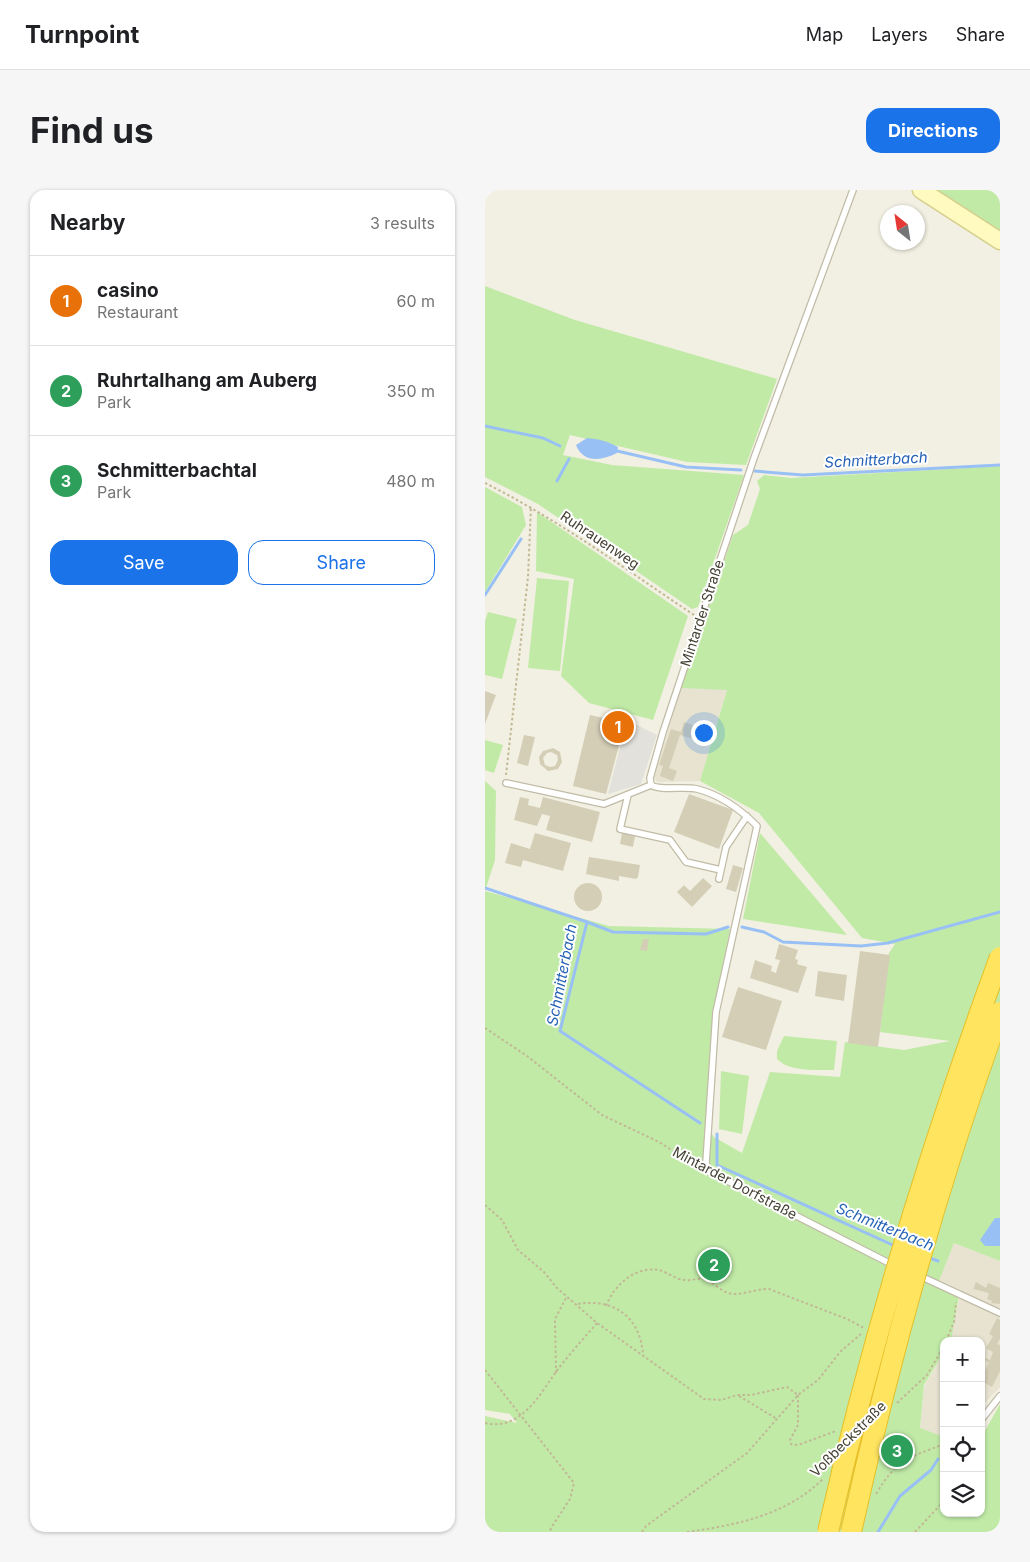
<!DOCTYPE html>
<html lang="en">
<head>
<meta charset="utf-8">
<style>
  body { margin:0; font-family:Inter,sans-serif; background:#f6f6f6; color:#202124 }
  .controls { position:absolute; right:15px; bottom:15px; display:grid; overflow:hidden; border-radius:10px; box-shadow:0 1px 4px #0004 }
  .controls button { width:45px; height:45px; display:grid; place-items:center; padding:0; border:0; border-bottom:1px solid #e0e0e0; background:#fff; color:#202124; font:25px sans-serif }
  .compass { position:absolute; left:395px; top:15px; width:45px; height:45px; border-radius:50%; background:#fff; box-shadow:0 1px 4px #0004; rotate:330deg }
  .you { position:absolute; left:218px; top:542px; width:18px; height:18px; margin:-12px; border:4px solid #fff; border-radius:50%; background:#1a73e8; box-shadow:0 0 0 8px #1a73e833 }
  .badge { display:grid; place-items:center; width:32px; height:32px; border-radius:50%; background:#1a73e8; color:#fff; font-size:16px; font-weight:700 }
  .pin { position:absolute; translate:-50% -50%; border:2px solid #fff; box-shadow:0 1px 5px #0006 }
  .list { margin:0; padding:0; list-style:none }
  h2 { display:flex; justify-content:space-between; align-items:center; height:65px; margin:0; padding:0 20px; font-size:21px }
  h2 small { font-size:16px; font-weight:400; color:#757577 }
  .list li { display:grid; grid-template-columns:32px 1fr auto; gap:15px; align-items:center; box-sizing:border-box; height:90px; padding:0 20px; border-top:1px solid #e0e0e0 }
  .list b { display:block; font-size:19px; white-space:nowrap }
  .list p { margin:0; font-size:16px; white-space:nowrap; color:#757577 }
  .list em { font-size:16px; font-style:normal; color:#757577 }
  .actions { display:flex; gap:10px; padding:15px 20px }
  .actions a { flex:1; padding:11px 0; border:1px solid #1a73e8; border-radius:15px; text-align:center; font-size:18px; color:#1a73e8 }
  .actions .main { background:#1a73e8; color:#fff }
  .icon { flex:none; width:28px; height:28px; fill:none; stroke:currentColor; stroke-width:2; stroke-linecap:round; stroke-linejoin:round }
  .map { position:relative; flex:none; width:515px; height:1342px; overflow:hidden; border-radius:15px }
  header { display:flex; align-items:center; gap:30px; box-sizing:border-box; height:70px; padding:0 25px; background:#fff; border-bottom:1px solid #e0e0e0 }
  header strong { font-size:24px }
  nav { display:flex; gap:28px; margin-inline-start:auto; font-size:18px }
  .intro { display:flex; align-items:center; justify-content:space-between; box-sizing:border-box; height:120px; padding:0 30px }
  h1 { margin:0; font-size:35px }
  .button { padding:12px 22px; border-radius:15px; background:#1a73e8; color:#fff; font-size:18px; font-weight:700 }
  main { display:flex; gap:30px; padding:0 30px }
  aside { flex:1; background:#fff; border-radius:15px; box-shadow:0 1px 4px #0004 }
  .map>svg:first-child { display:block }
</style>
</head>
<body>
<header>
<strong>Turnpoint</strong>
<nav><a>Map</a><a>Layers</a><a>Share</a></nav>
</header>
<div class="intro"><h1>Find us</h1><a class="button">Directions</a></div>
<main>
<aside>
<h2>Nearby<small>3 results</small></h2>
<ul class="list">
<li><span class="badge" style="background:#e8710a">1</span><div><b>casino</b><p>Restaurant</p></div><em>60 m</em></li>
<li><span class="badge" style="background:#2e9e5b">2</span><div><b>Ruhrtalhang am Auberg</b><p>Park</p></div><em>350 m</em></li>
<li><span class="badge" style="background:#2e9e5b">3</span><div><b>Schmitterbachtal</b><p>Park</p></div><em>480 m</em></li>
</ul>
<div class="actions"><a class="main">Save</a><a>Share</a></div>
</aside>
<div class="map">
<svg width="515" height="1342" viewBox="0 0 515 1342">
  <rect width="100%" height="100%" fill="#f2f0e2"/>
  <path fill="#e7e3d0" d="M 196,498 L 242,499 L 215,591 L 172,592 L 169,587 Z
    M 469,1053 L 515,1071 L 515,1197 L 496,1217 L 496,1151 L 465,1151 L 476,1100 L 454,1090 Z
    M 459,1162 L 459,1247 L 435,1239 L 439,1197 Z"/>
  <path fill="#c1eaa7" d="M 446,0 L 515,0 L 515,43 Z
    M 0,96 L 90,130 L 292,189 L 261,275 L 202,272 L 85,245 L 78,265 L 127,275 L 259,285 L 213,417 L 207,419 L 53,314 L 0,287 Z
    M 515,276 L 515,1071 L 469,1053 L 452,1096 L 474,1106 L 466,1150 L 459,1151 L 459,1162 L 439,1195 L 435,1238 L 459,1247 L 459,1323 L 496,1323 L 496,1248 L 515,1214 L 515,1342 L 0,1342 L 0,1226 L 32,1233 L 25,1224 L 0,1220 L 0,591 L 11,601 L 10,670 L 0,701 L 124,736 L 245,739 L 229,819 L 224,909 L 220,934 L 229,947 L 257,963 L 285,882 L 355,887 L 360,852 L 419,860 L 465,851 L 395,842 L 404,763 L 410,754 L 377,748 L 274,623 L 215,591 L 242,500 L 196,498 L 248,345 L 263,335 L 275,299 L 272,291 L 279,285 L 306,288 Z
    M 0,297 L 37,317 L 41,335 L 0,402 Z
    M 52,322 L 203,426 L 168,530 L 104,513 L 76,486 L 89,389 L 51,381 Z
    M 52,388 L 84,391 L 75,481 L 43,478 Z
    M 3,422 L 32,429 L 17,489 L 0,485 L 0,431 Z
    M 0,550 L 18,555 L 9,583 L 0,580 Z
    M 275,643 L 362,745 L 258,729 Z
    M 299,846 L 352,851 L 349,880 C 333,880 304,882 292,869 L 292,861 Z
    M 236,881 L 264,886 L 257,944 L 234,939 Z"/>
  <path fill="#e2e1db" d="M 142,530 L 172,545 L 156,594 L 123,604 Z"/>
  <path fill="#99c0f5" d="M 102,248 C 114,249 122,251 133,257 L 132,263 C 116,271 98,273 91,255 Z
    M 510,1028 L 515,1028 L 515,1056 L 500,1056 L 495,1050 Z"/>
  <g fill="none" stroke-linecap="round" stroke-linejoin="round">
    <path stroke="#99c0f5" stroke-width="3" d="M 0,236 L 58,248 L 75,256
      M 128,260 L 201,277 L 256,280
      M 269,281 L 318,285 L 515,275
      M 72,291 L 84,269
      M 0,405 L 36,349
      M 0,698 L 102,732 L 75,841 L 215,933
      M 102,732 L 128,742 L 221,744 L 243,737
      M 257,737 L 279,742 L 298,752 L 376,756 L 403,753 L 515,722
      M 232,944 L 232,975 L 412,1057
      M 442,1067 L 453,1071
      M 393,1342 L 415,1306 L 446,1280 L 453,1269"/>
  </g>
  <path fill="#d4ceb7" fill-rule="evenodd" d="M 0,501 L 11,505 L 0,534 Z
    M 105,525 L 140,533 L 121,604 L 88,596 Z
    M 199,532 L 216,538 L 212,550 L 195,545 L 184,578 L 192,581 L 188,591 L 175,586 L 178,576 L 174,575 L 186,539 L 196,542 Z
    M 39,545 L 50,547 L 43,576 L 32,573 Z
    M 68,558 L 75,562 L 77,572 L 73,579 L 63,581 L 55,574 L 54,567 L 58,561 ZM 66,562 L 72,565 L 73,570 L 70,576 L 65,577 L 60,575 L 58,568 L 62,563 Z
    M 204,604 L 248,620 L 234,659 L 189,642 Z
    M 35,607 L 44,609 L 43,615 L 55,618 L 58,607 L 115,622 L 107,652 L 61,640 L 65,626 L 57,624 L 52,636 L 29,630 Z
    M 50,643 L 86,653 L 78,681 L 38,670 L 36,677 L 20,673 L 26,653 L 45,659 Z
    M 137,643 L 150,646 L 148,657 L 135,654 Z
    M 104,667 L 155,675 L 153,687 L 151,689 L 134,686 L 134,691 L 101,684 Z
    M 248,675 L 258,678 L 251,702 L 241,699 Z
    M 218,688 L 227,696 L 207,717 L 192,702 L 199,695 L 205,701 Z
    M89 707a14 14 0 1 1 28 0a14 14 0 1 1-28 0Z
    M 158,749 L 164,749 L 162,761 L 155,760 Z
    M 294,754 L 313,760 L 310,769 L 313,770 L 312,774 L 322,777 L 313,803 L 265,788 L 270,770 L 287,776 L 286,781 L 291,783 L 295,770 L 290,769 Z
    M 375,761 L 405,765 L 393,857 L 363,853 Z
    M 333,781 L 362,785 L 359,811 L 330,806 Z
    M 253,797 L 297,811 L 281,860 L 237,847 Z
    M 491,1092 L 501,1098 L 503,1093 L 515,1098 L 515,1114 L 506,1113 L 507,1111 L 502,1109 L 504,1103 L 488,1099 Z
    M 512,1128 L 515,1130 L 515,1149 L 512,1154 L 515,1155 L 515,1181 L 507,1197 L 496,1191 L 496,1188 L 504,1173 L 499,1169 L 501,1168 L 505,1170 L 508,1162 L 501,1158 L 508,1146 L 504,1144 Z"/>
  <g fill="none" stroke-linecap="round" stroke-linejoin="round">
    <g stroke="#c1bca7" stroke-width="8">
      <path id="service" d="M 21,593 L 119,614 L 166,595
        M 166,595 C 173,601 201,596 212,599 C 236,605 255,619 272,636 L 231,822 L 221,973 L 223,981 L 408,1075
        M 166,595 L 165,588 L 178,542 L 269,268 L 368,0
        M 143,605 L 135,639 L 185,650 L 201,672 L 236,680
        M 234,689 L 241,657 L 262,626
        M 433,1085 L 515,1123
        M 496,1230 L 515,1206"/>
    </g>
    <g stroke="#d5cf8e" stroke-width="19">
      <path id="secondary" d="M 436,0 L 515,51"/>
    </g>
    <path stroke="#c1b895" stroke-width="2" stroke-dasharray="2.5 2.5" stroke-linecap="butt" d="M 0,293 C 74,330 140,379 209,425
      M 21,585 L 43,387 L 46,316
      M 0,838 L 42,866 L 117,925 L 174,952 L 215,978
      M 0,1015 L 17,1030 L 33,1060 L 59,1082 L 72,1098 L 112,1133 L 219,1209 L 236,1210 L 252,1205 L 266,1205 L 302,1197 L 313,1205 L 333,1190 L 356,1161 L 376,1144
      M 93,1114 C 129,1108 155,1127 158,1164
      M 121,1116 C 129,1095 150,1076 174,1080 C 182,1082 190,1089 199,1090 C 206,1091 214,1087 222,1090 C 231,1094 238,1104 249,1104 C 260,1104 271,1099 284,1099 L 362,1129 L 379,1138
      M 461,1151 L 469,1132 L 471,1112
      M 0,1180 L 89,1293 L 85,1309 L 66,1338 L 65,1342
      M 71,1183 L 70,1129 L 82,1106
      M 313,1205 L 313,1235 L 305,1250 L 306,1254 L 313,1255 L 351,1241
      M 254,1206 L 292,1229
      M 412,1213 L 442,1185 L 459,1156
      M 0,1233 C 34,1241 54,1207 70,1183 C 83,1166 98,1149 112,1133
      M 391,1304 C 411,1270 423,1268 459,1254
      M 157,1342 L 161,1336 L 262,1263 L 313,1205
      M 202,1342 C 252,1335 302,1325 339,1288
      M 430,1342 L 459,1311"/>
    <use href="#service" stroke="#fff" stroke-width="5.5"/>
    <use href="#secondary" stroke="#fffabf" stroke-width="16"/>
    <g stroke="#e7bf27" stroke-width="22" stroke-linecap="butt">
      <path id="motorway-bridge" d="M 343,1342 C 387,1146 446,955 515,767
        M 366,1342 C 405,1166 453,991 515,822"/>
    </g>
    <use href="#motorway-bridge" stroke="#ffe460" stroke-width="20"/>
  </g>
  <g text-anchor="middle" stroke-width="4" stroke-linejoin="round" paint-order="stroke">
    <g font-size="14" fill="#444032" stroke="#fff">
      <text transform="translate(115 350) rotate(34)" y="5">Ruhrauenweg</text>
      <text transform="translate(217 423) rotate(-72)" y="5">Mintarder Straße</text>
      <text transform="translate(250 993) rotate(28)" y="5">Mintarder Dorfstraße</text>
      <text transform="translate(363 1249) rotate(-45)" y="5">Voßbeckstraße</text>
    </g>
    <g font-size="15" font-style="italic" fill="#2562b6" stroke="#fff">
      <text transform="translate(391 270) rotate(-3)" y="5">Schmitterbach</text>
      <text transform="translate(77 785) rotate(-79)" y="5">Schmitterbach</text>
      <text transform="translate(400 1037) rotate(22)" y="5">Schmitterbach</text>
    </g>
  </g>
</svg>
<div class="controls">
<button>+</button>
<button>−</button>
<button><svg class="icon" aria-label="locate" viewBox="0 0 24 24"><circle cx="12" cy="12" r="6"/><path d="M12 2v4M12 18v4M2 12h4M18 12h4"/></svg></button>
<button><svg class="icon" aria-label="layers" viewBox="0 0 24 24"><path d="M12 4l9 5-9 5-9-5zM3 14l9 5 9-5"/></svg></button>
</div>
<svg class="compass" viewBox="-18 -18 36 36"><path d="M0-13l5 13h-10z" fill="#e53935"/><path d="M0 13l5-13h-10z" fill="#757577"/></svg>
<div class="you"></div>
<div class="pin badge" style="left:133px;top:537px;background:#e8710a">1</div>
<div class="pin badge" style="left:229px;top:1075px;background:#2e9e5b">2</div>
<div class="pin badge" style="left:412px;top:1261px;background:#2e9e5b">3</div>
</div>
</main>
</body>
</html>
